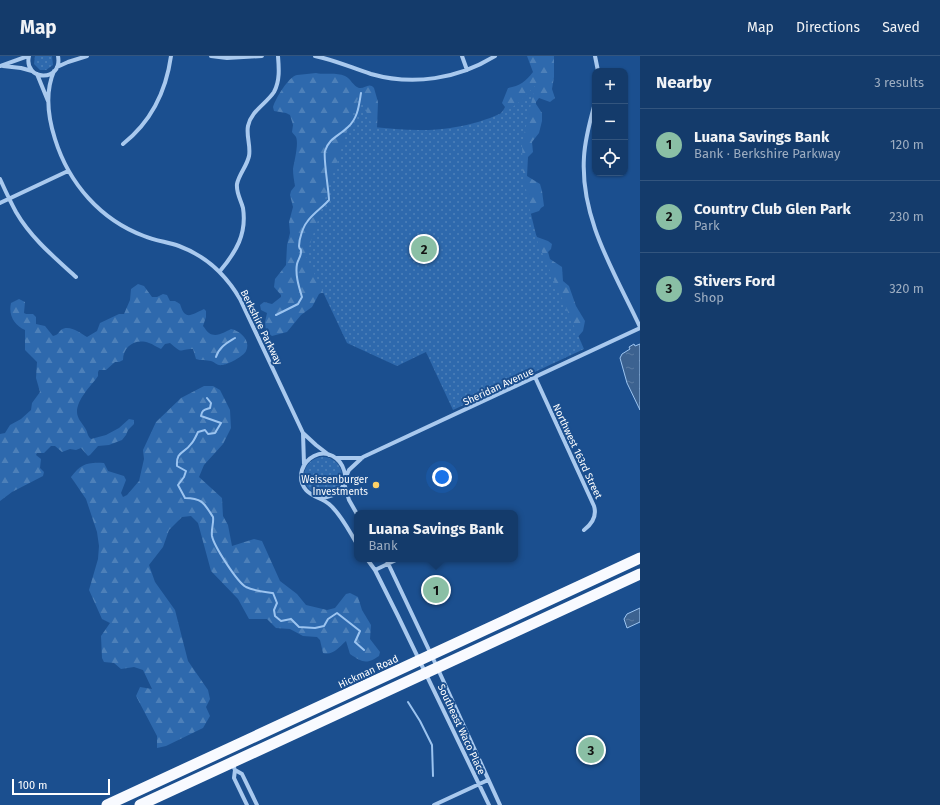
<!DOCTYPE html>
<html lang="en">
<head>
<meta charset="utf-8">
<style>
  body { margin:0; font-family:"Fira Sans",sans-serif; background:#1d4271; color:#f1f3f6 }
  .controls { position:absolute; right:12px; top:12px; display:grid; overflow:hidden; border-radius:8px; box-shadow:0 1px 3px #0004 }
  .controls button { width:36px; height:36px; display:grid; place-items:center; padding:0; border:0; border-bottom:1px solid #33557e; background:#143b6b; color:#f1f3f6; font:20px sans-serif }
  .scale { position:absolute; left:12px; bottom:10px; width:98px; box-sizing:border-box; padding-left:4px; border:2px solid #fff; border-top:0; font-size:11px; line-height:14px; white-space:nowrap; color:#fff; -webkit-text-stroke:3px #1b4f8f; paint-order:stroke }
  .you { position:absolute; left:442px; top:421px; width:14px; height:14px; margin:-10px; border:3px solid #fff; border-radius:50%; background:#1a73e8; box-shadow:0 0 0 6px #1a73e833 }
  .badge { display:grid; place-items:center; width:26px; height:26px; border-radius:50%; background:#8abfa5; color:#111; font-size:13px; font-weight:700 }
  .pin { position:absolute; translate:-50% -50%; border:2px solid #fff; box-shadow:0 1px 4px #0006 }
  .popup { position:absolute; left:354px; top:454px; width:164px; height:52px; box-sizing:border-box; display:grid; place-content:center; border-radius:8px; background:#143b6b; filter:drop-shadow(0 1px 3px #0005); font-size:13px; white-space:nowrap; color:#9dadc1 }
  .popup b { font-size:15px; color:#f1f3f6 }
  .popup::after { content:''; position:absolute; left:50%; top:100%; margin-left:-8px; border:8px solid transparent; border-top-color:#143b6b }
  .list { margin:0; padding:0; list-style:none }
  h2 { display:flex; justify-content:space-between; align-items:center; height:52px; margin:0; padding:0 16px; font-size:17px }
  h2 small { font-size:13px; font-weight:400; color:#9dadc1 }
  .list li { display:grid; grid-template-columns:26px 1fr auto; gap:12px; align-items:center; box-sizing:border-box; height:72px; padding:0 16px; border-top:1px solid #33557e }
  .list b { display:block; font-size:15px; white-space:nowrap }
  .list p { margin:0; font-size:13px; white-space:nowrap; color:#9dadc1 }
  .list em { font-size:13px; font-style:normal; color:#9dadc1 }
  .icon { flex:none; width:22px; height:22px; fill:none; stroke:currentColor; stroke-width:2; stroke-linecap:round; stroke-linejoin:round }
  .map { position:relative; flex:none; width:640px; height:749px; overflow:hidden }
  header { display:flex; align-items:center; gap:24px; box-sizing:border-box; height:56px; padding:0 20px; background:#143b6b; border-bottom:1px solid #33557e }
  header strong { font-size:19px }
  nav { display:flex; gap:22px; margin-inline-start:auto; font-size:14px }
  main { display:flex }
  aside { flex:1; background:#143b6b }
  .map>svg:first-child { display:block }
</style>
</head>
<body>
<header>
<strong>Map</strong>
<nav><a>Map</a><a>Directions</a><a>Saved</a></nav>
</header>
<main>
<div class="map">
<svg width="640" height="749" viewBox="0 0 640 749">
  <defs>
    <pattern id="forest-firs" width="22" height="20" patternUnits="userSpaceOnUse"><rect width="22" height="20" fill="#2e69ad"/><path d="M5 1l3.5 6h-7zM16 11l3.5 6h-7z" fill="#4d80b9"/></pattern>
    <pattern id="park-dots" width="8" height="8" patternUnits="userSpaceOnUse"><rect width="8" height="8" fill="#2e69ad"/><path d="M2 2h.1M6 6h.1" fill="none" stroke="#4d80b9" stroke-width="1.8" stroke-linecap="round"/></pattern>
    <pattern id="water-ripples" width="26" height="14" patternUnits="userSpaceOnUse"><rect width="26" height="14" fill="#3c6290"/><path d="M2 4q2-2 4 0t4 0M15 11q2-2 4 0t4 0" fill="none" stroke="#597aa1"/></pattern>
  </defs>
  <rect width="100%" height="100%" fill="#1b4f8f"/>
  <path fill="url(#forest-firs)" d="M 527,0 L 554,0 L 554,21 L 552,33 L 555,42 L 550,46 L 539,42 L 536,46 L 536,48 L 542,57 L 542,65 L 539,77 L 532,86 L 533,96 L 528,101 L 527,120 L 540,128 L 542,135 L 544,150 L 541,152 L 539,155 L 530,158 L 527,162 L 537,181 L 548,185 L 552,188 L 551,193 L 548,196 L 550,203 L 562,211 L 563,225 L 569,230 L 576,250 L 585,265 L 583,275 L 577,282 L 479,137 L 494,67 L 504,53 L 505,51 L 502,47 L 508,32 C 520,30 526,25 533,16 Z
    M 316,17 C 325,19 336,16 345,20 C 351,23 353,30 359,32 C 365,33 369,26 374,32 L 378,46 L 377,72 L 330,237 L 321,237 L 319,238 L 312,251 L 301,259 L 287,276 L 272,280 L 266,275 L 265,266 L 267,257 L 261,254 L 260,249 L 264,246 L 272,248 L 281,241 L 281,239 L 274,231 L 275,223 L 286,209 L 287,189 L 290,177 L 289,166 L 293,151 L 290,139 L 291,135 L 295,130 C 294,124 293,119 293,113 C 294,106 299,88 296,81 C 295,79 293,78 292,76 L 293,69 L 290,59 L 286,57 L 274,55 L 273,51 C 276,42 288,21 297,19 C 304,18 310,18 316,17 Z
    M 138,228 L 144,230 L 152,241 L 157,241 L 163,238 L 167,239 L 170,245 L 175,245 L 180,248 C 185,265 191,259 204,253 L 206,255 L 206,261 L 203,270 C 205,272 207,276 209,277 C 216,282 225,276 231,273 C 241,275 251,285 246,295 C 244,300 227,309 222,309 C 217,310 215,306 211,305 C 206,304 201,305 196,303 L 193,293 C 178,293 184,299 170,287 L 165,288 L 161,293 C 156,291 153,288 149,287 C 136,282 123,290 123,304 L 119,306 L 115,306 L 106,314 L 99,314 L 98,316 L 98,320 C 91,330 77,343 77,356 C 77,362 82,367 85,372 C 88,376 87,380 91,383 L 106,379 L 119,372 L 129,363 L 134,364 L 134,368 L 128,374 L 126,379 L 122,384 L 109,389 L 98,390 L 90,399 L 88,400 L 81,392 L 76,394 L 70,393 L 62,396 L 55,390 L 51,390 L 44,397 L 37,397 L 36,399 L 41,403 L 40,412 L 44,416 L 43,420 L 12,436 L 0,445 L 0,378 L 5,377 L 10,369 L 21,363 L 31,354 L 32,347 L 40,336 L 36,322 L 37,306 L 25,294 L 25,274 C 15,269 8,260 11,247 L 19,243 L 25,246 L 24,257 L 26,258 L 33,258 L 36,261 L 36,268 L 45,270 L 53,280 C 58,279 58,277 61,274 C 69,268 80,277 87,281 L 97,275 L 100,267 L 119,258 L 124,258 L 130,244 L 131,233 Z
    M 204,330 L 213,330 L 220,334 L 230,354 L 231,372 L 223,388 L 204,409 L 199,421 L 222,442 L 223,460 L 228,469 L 232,490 L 254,483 L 262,485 L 280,525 L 297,538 L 306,549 L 327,554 L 335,552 L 346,538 L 350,537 L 358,541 L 362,554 L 371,569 L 370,583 L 380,596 L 379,600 C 366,609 362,606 350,598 L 346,585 C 339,591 333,600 323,597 L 320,584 L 317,581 L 303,580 L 290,573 L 276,572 L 267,563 L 249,563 L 238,543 L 211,515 L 198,467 L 191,460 L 182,461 L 169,474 L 163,491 L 149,509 L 155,526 L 175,554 L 188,605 L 208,634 L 210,643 L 206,651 L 210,660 L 203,672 L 166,690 L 157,692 L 157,680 L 136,640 L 140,631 L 152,633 L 143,614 L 134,611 L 121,613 L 114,607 L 104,606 L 102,602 L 101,580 L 110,567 L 102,563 L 89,534 L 98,503 L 99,490 L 97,476 L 86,443 L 71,421 C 81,408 87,406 104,407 L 108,415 L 124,420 L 126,424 L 121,437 L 123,441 L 127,439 L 139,425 L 144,403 L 143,394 L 156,366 L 181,342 Z"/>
  <path fill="url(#park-dots)" d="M 35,0 L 52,0 L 53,9 L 46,14 L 40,14 L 34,8 Z
    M 535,30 L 522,88 L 523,117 L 530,154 L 538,187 L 584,293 L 453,354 L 426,296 L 397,310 L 347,287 L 306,200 L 359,39 L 373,71 C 388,72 403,74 419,74 C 448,75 494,66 518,47 C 524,43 529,35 535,30 Z
    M304 420a19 19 0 1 1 38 0a19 19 0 1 1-38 0Z"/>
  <path fill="url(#water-ripples)" stroke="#9cc4f0" d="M 634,288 L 635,290 L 640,288 L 640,354 L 627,327 L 620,302 L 622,298 L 630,293 L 629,291 Z
    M 640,552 L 640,566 L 627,572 L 624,563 L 627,558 Z"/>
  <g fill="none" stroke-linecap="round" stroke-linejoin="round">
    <path stroke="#9cc4f0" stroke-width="2" d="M 276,259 L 298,248 L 302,241 C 299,231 295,219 297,208 C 298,204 301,200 301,196 C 301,190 300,196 299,190 C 299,183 303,171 307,166 C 313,157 322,152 329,144 C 329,136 323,100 325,95 C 329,82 339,80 348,71 C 358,62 359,49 361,37
      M 216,301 C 219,291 227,287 235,282
      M 207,342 L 211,347 L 210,352 C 204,354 202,354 201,360 L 221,367 L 215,377 L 208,378 L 205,374 L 198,376 C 196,380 194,385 191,388 C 184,398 176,395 177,410 L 186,415 L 184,421 L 178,429 L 185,442 C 202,442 204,447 213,461 C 214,467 211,473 212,480 C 214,490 237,526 246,531 C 254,535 264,536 273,537 L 277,547 L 274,554 L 275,560 L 281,565 L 291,563 L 299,571 L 315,572 L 324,570 L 328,563 L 337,557 L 360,575 L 355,586 L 364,594
      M 408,646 L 420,665 L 432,689 L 433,720"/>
    <path stroke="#a9c9ee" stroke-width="4" d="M 29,0 C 23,25 63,27 58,0
      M 211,0 L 227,2 L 262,0
      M 315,0 C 335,4 352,12 371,18 C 413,30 458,23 495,0
      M 462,0 L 467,14
      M 595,0 L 598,15
      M 0,10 L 28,0
      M 3,10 L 21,12 L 32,15
      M 57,11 L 68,6 L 87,0
      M 54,15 C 45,36 48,61 55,83 C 69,128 101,164 144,180 C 156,185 168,186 179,190 C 206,200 226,219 240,243 L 303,377 L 316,389 L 329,399
      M 37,18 L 48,45
      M 595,47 C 590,65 585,82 584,101 C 580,163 615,217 640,271
      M 123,88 C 152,65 166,36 171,0
      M 0,123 C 5,134 10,145 16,156 C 31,182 54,201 76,221
      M 0,147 L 68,115
      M 220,215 C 236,196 247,178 243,152 C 241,144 236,137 237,128 C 239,118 247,110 249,100 C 251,90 246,80 248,70 C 251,55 266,48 274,36 C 280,25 279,12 278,0
      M 535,321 L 594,450 C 597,460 592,468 584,474
      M 303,377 L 304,408
      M 336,402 L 362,402
      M 345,423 L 349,414 L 363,401 L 640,272
      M 344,427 L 349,444 L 357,458
      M 320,442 C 365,438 341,386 314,400 C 308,403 304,408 302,414 C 300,421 301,428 306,434 C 312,441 322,442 329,448 C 341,458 349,475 357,488
      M 367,503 L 375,514 L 398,560 L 489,749
      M 386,503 L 437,611 L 500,749
      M 375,514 L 398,503
      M 232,707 L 235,714 L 234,722 L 247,749
      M 235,714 L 242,718 L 257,749
      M 434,749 L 488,724"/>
    <path stroke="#f8faff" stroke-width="11" d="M 107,749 L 640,502
      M 140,749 L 640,518"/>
  </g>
  <circle fill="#ffd166" stroke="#1b4f8f" stroke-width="1.5" cx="376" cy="429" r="4"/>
  <g text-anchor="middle" stroke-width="4" stroke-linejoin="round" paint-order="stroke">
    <g font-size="10" fill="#fff" stroke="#1b4f8f">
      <text transform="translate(262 271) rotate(64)" y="4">Berkshire Parkway</text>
      <text transform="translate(498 330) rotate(-25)" y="4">Sheridan Avenue</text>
      <text transform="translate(578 395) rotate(65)" y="4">Northwest 163rd Street</text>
      <text transform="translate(368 615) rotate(-25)" y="4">Hickman Road</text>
      <text transform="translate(462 673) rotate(65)" y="4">Southeast Waco Place</text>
    </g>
    <g font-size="10" fill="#fff" stroke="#1b4f8f" text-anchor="end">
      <text x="368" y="427">Weissenburger<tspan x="368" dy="12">Investments</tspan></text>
    </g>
  </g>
</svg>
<div class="controls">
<button>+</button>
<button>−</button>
<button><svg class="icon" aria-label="locate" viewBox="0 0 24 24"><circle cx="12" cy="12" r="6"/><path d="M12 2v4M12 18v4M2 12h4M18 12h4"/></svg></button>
</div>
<div class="scale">100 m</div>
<div class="you"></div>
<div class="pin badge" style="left:436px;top:534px">1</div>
<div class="popup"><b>Luana Savings Bank</b>Bank</div>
<div class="pin badge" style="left:424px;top:193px">2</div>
<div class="pin badge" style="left:591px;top:694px">3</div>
</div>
<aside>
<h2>Nearby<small>3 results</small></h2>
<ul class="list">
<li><span class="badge">1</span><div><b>Luana Savings Bank</b><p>Bank · Berkshire Parkway</p></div><em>120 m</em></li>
<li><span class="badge">2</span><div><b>Country Club Glen Park</b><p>Park</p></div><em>230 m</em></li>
<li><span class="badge">3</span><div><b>Stivers Ford</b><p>Shop</p></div><em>320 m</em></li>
</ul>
</aside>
</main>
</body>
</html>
